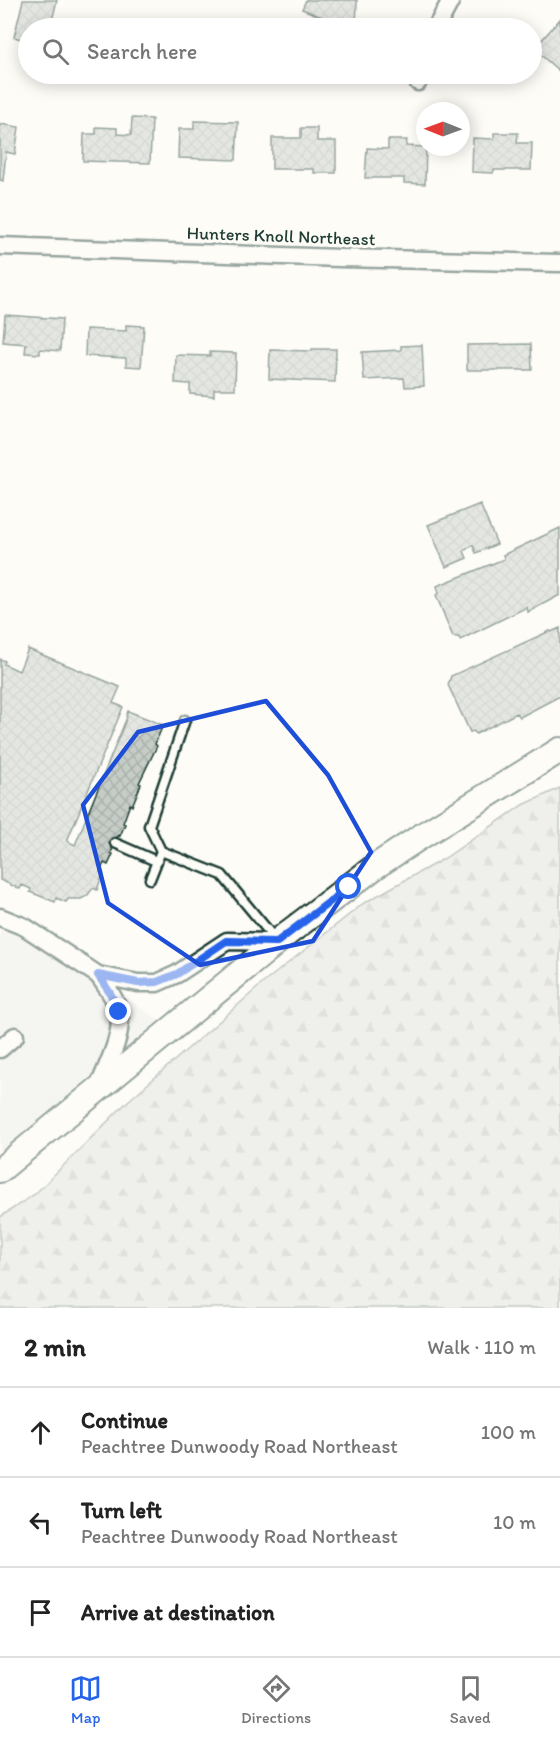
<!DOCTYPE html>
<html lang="en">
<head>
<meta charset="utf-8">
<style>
  body { margin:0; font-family:Itim,sans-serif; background:#f6f6f6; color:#222 }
  .compass { position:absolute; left:416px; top:102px; width:54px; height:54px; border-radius:50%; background:#fff; box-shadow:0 3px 15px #0003; rotate:271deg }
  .stop { position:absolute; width:18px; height:18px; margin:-14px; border:4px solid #2563eb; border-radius:50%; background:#fff }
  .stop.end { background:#2563eb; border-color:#fff; box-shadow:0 2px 6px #0008 }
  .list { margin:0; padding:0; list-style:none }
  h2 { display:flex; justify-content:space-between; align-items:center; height:78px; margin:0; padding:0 24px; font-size:26px }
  h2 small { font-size:20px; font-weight:400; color:#767676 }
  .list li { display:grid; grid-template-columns:39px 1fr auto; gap:18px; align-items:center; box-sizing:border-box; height:90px; padding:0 24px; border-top:2px solid #e0e0e0 }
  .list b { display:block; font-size:22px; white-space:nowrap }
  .list p { margin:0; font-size:20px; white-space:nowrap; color:#767676 }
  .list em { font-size:20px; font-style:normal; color:#767676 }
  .icon { flex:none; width:33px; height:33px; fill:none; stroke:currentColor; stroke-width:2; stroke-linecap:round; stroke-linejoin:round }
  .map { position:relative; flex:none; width:560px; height:1308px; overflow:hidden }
  .search { position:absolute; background:#fff; box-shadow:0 3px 15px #0003; left:18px; right:18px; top:18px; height:66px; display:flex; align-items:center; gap:15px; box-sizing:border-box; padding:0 21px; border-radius:33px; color:#767676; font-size:22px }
  .sheet { height:348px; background:#fff }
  nav { display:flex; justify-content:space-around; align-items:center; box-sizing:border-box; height:84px; border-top:2px solid #e0e0e0; background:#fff; font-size:16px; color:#767676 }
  nav a { display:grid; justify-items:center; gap:3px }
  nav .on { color:#2563eb }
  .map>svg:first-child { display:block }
</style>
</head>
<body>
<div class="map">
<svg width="560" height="1308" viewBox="0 0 560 1308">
  <defs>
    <pattern id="forest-firs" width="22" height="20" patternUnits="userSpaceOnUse" patternTransform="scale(1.5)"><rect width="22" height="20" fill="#dde0db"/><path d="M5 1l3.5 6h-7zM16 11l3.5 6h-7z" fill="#bdc1bd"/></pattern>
    <pattern id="building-cross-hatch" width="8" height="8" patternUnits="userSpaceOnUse" patternTransform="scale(1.5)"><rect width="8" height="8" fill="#c6cdc7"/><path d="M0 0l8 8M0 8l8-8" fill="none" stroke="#aab1ac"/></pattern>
  </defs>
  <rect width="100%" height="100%" fill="#fdfcf7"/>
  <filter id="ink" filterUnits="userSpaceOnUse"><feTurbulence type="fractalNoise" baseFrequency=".0167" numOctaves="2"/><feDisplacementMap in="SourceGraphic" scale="12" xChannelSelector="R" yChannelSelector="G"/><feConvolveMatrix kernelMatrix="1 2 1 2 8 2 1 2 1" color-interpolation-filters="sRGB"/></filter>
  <g filter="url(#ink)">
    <path fill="#eceee9" d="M 0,919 L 22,929 L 159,1020 L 0,1152 Z"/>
    <path fill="url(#forest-firs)" stroke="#7e8e88" stroke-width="1.5" d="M 560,788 L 560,1308 L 0,1308 L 0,1217 L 35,1194 L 127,1102 L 263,983 L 364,903 L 445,858 L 521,806 Z"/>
    <path fill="url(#building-cross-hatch)" stroke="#1f3d34" stroke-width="1.5" d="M 23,0 L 57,0 L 52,21 L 62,24 L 61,28 L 28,28 L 28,41 L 14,37 Z
      M 306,0 L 357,0 L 356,28 L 323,28 L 327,19 L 302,9 Z
      M 560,19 L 560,67 L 558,70 L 534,49 Z
      M 132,118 L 152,119 L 150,163 L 83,161 L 84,134 L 96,134 L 96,127 L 117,128 L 117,134 L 131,135 Z
      M 194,121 L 238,122 L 236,160 L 178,158 L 179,129 L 194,129 Z
      M 0,124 L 19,127 L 15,154 L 6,152 L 3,181 L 0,180 Z
      M 301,128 L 317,128 L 317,141 L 336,141 L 336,173 L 314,173 L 314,169 L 272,169 L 272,138 L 301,138 Z
      M 494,133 L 518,133 L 517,143 L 532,143 L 531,170 L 494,170 L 493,173 L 472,172 L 473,138 L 494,139 Z
      M 388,140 L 407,140 L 406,146 L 426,147 L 425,184 L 404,183 L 404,178 L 365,178 L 367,148 L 388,149 Z
      M 5,315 L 62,319 L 60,351 L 40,349 L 40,354 L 25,353 L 26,344 L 3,342 Z
      M 126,325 L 144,326 L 141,367 L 126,366 L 126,358 L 85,356 L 86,329 L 126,331 Z
      M 531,344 L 532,370 L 467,370 L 467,345 Z
      M 422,345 L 424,386 L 405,387 L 404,378 L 364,380 L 362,352 L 401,350 L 401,346 Z
      M 312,349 L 336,349 L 335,382 L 269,379 L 270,350 L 312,351 Z
      M 210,352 L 236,353 L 235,389 L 214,389 L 214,396 L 190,394 L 190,384 L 175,383 L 176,355 L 210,356 Z
      M 480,504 L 497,544 L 476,553 L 473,545 L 464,551 L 467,558 L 446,567 L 428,525 Z
      M 560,528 L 560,595 L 528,612 L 527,607 L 460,640 L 459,637 L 453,637 L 436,595 L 439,593 L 437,586 L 504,559 L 503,555 Z
      M 560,628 L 560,696 L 520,717 L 517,713 L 476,734 L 474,731 L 470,732 L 448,685 L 451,676 L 550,631 L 551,632 Z
      M 28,649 L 120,687 L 113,703 L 123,707 L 67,841 L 75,845 L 127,717 L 126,716 L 128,711 L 163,725 L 155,744 L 157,746 L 139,783 L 141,784 L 132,806 L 130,804 L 123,823 L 125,824 L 120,836 L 118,835 L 111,853 L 113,854 L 108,865 L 104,863 L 100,872 L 103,873 L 97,890 L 93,888 L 87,896 L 81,899 L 68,899 L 66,902 L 56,898 L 55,902 L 30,892 L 31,889 L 22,885 L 20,889 L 0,880 L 0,659 L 5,661 L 4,664 L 19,671 Z"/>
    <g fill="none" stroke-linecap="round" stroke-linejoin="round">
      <g stroke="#1f3d34" stroke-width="13">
        <path id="lane" d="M 115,843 L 156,861
          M 161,851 L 149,826 L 185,720
          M 150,879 L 161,851 L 222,875 L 275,939"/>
      </g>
      <g stroke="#1f3d34" stroke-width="21">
        <path id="street" d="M 436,28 L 451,0
          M 418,82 L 420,74
          M 0,246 L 340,258 L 560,263
          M 0,917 L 25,927 L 98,975
          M 0,1049 L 15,1036
          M 98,1089 C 106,1067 124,1035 119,1012 C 116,999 106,986 98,975 L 138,983 L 157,983 L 177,974 L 227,941 L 277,942"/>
      </g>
      <g stroke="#1f3d34" stroke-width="28">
        <path id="secondary" d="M 0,1170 L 288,933 L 376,866 L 420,837 L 560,750"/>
      </g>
      <use href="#lane" stroke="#fdfcf7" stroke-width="8"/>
      <use href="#street" stroke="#fdfcf7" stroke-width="16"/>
      <use href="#secondary" stroke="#fdfcf7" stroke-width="24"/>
    </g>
  </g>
  <g fill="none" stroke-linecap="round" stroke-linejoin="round" filter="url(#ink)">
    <path stroke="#2563eb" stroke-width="8" d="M 119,1012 L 110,993 L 98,975 L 138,983 L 157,982 L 177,974 L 226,941 L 277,942 L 349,887"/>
  </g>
  <path d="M0 0H560V1308H0ZM 266,701 L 328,775 L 371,852 L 313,941 L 200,965 L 108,903 L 83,805 L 138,732 Z" fill="#fdfcf7" fill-opacity=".55" fill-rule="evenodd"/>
  <path fill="none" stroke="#1d4ed8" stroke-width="4.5" stroke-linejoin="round" d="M 266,701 L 328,775 L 371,852 L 313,941 L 200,965 L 108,903 L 83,805 L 138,732 Z"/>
  <g text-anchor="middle" stroke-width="6" stroke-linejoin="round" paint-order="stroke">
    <g font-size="18" fill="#1f3d34" stroke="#fdfcf7">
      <text transform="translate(281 236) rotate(2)" y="6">Hunters Knoll Northeast</text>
    </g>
  </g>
</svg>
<svg class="compass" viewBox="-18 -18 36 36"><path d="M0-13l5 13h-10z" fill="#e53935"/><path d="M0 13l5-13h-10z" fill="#767676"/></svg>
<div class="stop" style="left:349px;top:887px"></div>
<div class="stop end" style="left:119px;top:1012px"></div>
<div class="search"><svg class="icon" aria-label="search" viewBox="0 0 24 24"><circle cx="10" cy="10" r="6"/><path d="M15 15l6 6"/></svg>Search here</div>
</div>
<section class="sheet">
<h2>2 min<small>Walk · 110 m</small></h2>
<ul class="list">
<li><svg class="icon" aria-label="ahead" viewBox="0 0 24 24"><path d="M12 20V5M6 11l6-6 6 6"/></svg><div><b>Continue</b><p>Peachtree Dunwoody Road Northeast</p></div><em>100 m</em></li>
<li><svg class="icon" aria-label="left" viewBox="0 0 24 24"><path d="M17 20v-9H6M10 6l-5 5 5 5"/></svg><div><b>Turn left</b><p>Peachtree Dunwoody Road Northeast</p></div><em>10 m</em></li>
<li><svg class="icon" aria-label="arrive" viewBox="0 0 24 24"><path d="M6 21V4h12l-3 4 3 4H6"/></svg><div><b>Arrive at destination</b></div></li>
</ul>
</section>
<nav>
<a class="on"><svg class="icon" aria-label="map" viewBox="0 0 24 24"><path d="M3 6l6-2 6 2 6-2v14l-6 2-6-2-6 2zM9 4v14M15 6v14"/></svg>Map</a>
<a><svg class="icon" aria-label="directions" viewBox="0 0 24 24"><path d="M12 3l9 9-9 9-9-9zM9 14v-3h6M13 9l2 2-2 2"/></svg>Directions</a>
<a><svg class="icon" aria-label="saved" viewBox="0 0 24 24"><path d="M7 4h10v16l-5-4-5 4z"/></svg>Saved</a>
</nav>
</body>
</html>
